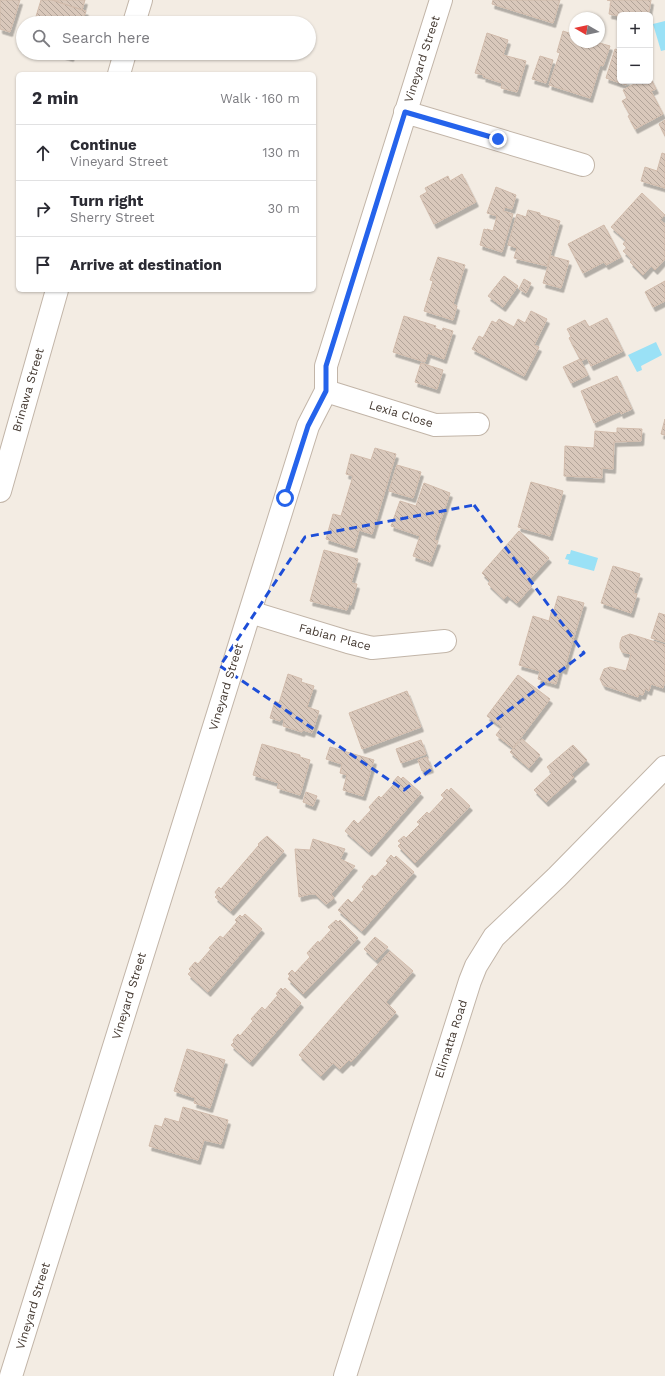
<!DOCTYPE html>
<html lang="en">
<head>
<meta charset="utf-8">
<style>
  body { margin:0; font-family:"Work Sans",sans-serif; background:#f7f7f7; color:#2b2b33 }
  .controls { position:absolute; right:12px; top:12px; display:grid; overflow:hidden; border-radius:6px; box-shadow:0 1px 3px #0004 }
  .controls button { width:36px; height:36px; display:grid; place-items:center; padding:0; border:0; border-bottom:1px solid #e1e1e2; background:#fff; color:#2b2b33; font:20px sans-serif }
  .compass { position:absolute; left:569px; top:12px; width:36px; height:36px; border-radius:50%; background:#fff; box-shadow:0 1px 3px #0004; rotate:279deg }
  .stop { position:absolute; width:12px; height:12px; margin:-9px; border:3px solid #2563eb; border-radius:50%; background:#fff }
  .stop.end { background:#2563eb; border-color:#fff; box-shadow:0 1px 4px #0008 }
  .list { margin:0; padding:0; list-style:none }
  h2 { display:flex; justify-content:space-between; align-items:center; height:52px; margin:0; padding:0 16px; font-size:17px }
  h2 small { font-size:13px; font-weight:400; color:#7c7c81 }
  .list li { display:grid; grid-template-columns:26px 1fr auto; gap:12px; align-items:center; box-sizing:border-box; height:56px; padding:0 16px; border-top:1px solid #e1e1e2 }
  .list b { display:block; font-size:15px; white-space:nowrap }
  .list p { margin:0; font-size:13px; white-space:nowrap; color:#7c7c81 }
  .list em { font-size:13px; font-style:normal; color:#7c7c81 }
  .icon { flex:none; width:22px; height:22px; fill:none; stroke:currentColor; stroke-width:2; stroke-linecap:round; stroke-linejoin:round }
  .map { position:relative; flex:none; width:665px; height:1376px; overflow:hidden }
  .search { position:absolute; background:#fff; box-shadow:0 1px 3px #0004; left:16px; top:16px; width:300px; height:44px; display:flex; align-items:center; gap:10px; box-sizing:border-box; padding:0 14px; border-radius:22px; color:#7c7c81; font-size:15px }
  .panel { position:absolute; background:#fff; box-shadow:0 1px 3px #0004; left:16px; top:72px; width:300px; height:220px; border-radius:6px }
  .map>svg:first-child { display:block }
</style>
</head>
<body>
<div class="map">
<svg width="665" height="1376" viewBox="0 0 665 1376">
  <defs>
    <pattern id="building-back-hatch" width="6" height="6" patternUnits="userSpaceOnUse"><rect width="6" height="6" fill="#d9c8bb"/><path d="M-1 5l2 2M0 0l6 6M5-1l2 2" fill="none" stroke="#b2a499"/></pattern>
    <filter id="shadow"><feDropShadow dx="2.5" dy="4.5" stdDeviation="0" flood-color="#0004"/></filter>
  </defs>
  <rect width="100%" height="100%" fill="#f3ece3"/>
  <path fill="#9ae1f6" d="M 665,21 L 665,50 L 661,51 L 653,24 Z
    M 656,342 L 662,355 L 641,366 L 642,370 L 637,372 L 628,355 Z
    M 571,550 L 598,558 L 594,571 L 568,564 L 569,560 L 565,559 L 567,554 L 570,554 Z"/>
  <path fill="url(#building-back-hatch)" stroke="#d1bbab" filter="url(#shadow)" d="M 0,0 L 20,0 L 10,32 L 0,29 Z
    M 41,0 L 52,0 L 86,11 L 82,23 L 34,23 Z
    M 52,0 L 85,0 L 82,10 Z
    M 493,0 L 560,0 L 553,23 L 492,4 Z
    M 607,0 L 651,0 L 649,12 L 647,12 L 647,15 L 620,15 L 620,35 L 618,35 L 620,22 L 618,22 L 619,16 L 609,14 L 611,1 Z
    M 563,31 L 575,35 L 575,42 L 596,42 L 610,46 L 603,66 L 600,65 L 590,98 L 549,85 L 560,53 L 557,52 Z
    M 487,33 L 508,40 L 503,55 L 526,61 L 517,92 L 501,88 L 502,83 L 483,77 L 484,75 L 475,73 Z
    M 615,49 L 620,51 L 620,81 L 627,81 L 626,85 L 606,78 Z
    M 57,53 L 72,53 L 71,57 Z
    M 540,56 L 553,60 L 546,83 L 532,79 Z
    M 650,77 L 656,89 L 651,91 L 663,114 L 635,129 L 628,116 L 630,115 L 622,101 L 627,98 L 623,90 L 640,81 L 650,81 Z
    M 665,120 L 665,136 L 659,124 Z
    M 662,153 L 665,154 L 665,188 L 641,181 L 645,167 L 657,171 Z
    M 462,174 L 476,202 L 434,224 L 420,196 L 427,192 L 425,188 L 448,176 L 450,181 Z
    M 496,187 L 516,195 L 512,209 L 505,207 L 503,211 L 513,214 L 502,252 L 480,245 L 484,229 L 487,230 L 487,229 L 493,231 L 497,216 L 487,213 Z
    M 642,193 L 665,215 L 660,220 L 665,224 L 665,259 L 655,270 L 651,266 L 643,275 L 630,262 L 633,260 L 623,251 L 627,248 L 623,244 L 626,240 L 611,227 Z
    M 528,210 L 540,213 L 540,215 L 560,221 L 547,266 L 514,258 L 517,248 L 508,245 L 517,214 L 526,217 Z
    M 604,225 L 621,257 L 606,265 L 604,262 L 583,273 L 568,244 Z
    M 551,256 L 569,261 L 561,288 L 543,283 Z
    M 438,257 L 465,265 L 453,304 L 457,306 L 453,320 L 424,311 L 433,281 L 430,280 Z
    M 504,276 L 518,286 L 503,307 L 488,296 Z
    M 524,279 L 531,283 L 526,293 L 519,289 Z
    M 665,281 L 665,301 L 653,307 L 645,292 Z
    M 531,311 L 547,319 L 534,345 L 539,347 L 524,376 L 472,349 L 479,336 L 483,338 L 492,321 L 496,323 L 499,319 L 514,327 L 518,319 L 525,323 Z
    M 404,316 L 436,326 L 435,328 L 442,331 L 443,328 L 453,331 L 444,359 L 428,353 L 425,362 L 393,352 Z
    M 607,318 L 623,351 L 591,366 L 587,358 L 581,361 L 569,338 L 571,336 L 567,329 L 585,320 L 589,327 Z
    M 580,359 L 588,375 L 571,383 L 563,367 Z
    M 421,363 L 443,370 L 437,389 L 415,382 Z
    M 617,376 L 632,409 L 621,414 L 620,411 L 594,423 L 581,391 Z
    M 665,419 L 665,435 L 661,434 Z
    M 617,428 L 642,429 L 641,441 L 614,442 L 613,469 L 602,468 L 602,478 L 564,476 L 565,446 L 594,448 L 595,431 L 617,433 Z
    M 375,448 L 396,454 L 372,534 L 359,530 L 354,548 L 326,539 L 333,514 L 341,516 L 353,476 L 346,474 L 351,454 L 371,460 Z
    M 397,465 L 421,472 L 413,498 L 389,491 Z
    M 531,482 L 563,491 L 550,536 L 518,527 Z
    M 424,483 L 450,493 L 434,540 L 438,541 L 430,562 L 413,556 L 420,536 L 391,526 L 400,501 L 416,506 Z
    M 519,531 L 549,558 L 527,582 L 532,586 L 517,603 L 507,595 L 504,599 L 488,584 L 490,581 L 482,573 Z
    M 324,550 L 358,559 L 351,583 L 357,584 L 351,605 L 349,604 L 347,610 L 310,601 Z
    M 613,566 L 640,574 L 633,593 L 637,594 L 631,613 L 601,603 Z
    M 558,596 L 584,603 L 564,670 L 560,668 L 556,684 L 538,679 L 540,671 L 519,665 L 533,616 L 549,621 L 552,609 L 554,610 Z
    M 659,613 L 665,615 L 665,642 L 651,638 Z
    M 630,634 L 665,645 L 665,680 L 663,688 L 651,684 L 649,691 L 645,689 L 643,695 L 639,694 L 638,697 L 603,685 L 600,679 L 604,669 L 610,667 L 626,671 L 631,654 L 622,652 L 620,648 L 620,643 L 622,637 Z
    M 288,674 L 302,679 L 301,682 L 314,686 L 307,707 L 319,711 L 312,733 L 303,730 L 302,732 L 283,726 L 284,720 L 281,719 L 280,721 L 270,718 L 275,701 L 279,703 Z
    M 518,675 L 550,699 L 513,748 L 496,735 L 502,727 L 487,716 Z
    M 407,691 L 421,727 L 362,749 L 349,713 Z
    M 522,739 L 540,755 L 529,768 L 510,752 Z
    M 421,740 L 426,754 L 401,763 L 396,749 Z
    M 262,744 L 300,755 L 300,757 L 310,760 L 300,795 L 277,788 L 279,783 L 253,775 Z
    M 573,745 L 587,760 L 571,774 L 574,777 L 546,802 L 534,790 L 552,773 L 547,767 Z
    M 330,747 L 374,760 L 363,796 L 343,790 L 347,775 L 340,773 L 342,764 L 326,759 Z
    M 427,757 L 431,768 L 422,771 L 418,760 Z
    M 398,776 L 401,779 L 403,777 L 421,793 L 369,852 L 345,831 L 354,820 L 358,824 L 371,810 L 369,807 L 379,796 L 381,798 L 395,783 L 393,782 Z
    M 451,788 L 470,806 L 415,863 L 398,846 L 401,843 L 398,841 L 404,836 L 406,838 L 420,824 L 417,822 L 427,812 L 429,814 L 444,798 L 441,795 L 447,789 L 449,791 Z
    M 306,792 L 317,796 L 313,806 L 303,802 Z
    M 267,836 L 284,851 L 231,911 L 215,897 L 217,895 L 215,892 L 219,887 L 221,889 L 259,845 L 258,844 Z
    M 313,839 L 345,849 L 340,859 L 355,866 L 331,894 L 334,898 L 326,904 L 315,894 L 310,894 L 299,897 L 295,849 L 310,850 Z
    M 391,855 L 394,858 L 396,856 L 414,872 L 362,931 L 338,910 L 348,899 L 352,903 L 364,889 L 362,887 L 372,875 L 375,877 L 388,863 L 386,861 Z
    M 245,914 L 262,929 L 208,992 L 188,974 L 191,971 L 189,969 L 195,962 L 198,964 L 211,949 L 209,948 L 220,936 L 223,938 L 237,922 L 235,920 L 240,915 L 242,917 Z
    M 336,920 L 338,922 L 340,920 L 358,938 L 303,994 L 288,979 L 290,976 L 288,974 L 292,970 L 295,973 L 310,957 L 307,953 L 318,941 L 319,943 L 331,930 L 328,927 Z
    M 375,937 L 388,947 L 376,960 L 364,949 Z
    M 390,951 L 413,971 L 386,1002 L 396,1012 L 351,1062 L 349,1060 L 340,1069 L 333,1063 L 321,1076 L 299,1055 Z
    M 281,988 L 283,990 L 285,988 L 301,1003 L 250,1062 L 231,1045 L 234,1042 L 233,1040 L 238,1034 L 240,1036 L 253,1021 L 251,1019 L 262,1007 L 265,1010 L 278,995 L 276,994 Z
    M 187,1049 L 225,1060 L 210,1108 L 194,1103 L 195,1098 L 174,1091 Z
    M 183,1107 L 228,1120 L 221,1144 L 204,1140 L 198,1160 L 149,1146 L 155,1125 L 162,1127 L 165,1118 L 179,1122 Z"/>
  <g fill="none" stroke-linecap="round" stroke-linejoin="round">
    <g stroke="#c2b5a8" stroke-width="24">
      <path id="street" d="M 134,23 L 141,0
        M 119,74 L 125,53
        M 405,112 L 583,165
        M 326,391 L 435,425 L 478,424
        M 0,491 L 57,290
        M 250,612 L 348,642 L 372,648 L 445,641
        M 11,1376 L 308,426 L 326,391 L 326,366 L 441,0
        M 345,1376 L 470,981 L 476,966 L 494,937 L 557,877 L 665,767"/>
    </g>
    <use href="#street" stroke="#fff" stroke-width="22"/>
  </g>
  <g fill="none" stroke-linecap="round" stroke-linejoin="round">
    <path stroke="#2563eb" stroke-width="5" d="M 285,498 L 308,426 L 326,391 L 326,366 L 405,112 L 498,139"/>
  </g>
  <path fill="none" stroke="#1d4ed8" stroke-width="3" stroke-dasharray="8 5" stroke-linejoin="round" d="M 474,505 L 584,653 L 404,790 L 220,666 L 305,537 Z"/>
  <g text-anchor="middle" stroke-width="4" stroke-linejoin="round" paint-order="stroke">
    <g font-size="12" fill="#463b33" stroke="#fff">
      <text transform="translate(422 59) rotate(-72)" y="4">Vineyard Street</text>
      <text transform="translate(28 390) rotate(-74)" y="4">Brinawa Street</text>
      <text transform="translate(401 414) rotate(17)" y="4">Lexia Close</text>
      <text transform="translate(335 637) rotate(15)" y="4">Fabian Place</text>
      <text transform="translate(226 687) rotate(-73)" y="4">Vineyard Street</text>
      <text transform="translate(129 996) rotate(-73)" y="4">Vineyard Street</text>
      <text transform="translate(451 1039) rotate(-72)" y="4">Elimatta Road</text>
      <text transform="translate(33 1306) rotate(-73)" y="4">Vineyard Street</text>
    </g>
  </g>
</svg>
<div class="controls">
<button>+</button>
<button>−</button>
</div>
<svg class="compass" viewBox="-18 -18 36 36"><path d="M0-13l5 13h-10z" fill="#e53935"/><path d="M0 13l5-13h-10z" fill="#7c7c81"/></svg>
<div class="stop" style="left:285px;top:498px"></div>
<div class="stop end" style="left:498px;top:139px"></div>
<div class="search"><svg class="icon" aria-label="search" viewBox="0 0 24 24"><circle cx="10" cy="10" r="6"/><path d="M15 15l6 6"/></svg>Search here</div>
<section class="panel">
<h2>2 min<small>Walk · 160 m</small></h2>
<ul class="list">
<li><svg class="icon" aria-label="ahead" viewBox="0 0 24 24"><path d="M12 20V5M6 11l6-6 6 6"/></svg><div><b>Continue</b><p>Vineyard Street</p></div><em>130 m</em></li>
<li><svg class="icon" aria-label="right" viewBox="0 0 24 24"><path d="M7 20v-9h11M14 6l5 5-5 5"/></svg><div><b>Turn right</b><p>Sherry Street</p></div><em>30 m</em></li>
<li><svg class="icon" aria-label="arrive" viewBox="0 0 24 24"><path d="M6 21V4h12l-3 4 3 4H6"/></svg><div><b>Arrive at destination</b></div></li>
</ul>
</section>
</div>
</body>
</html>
